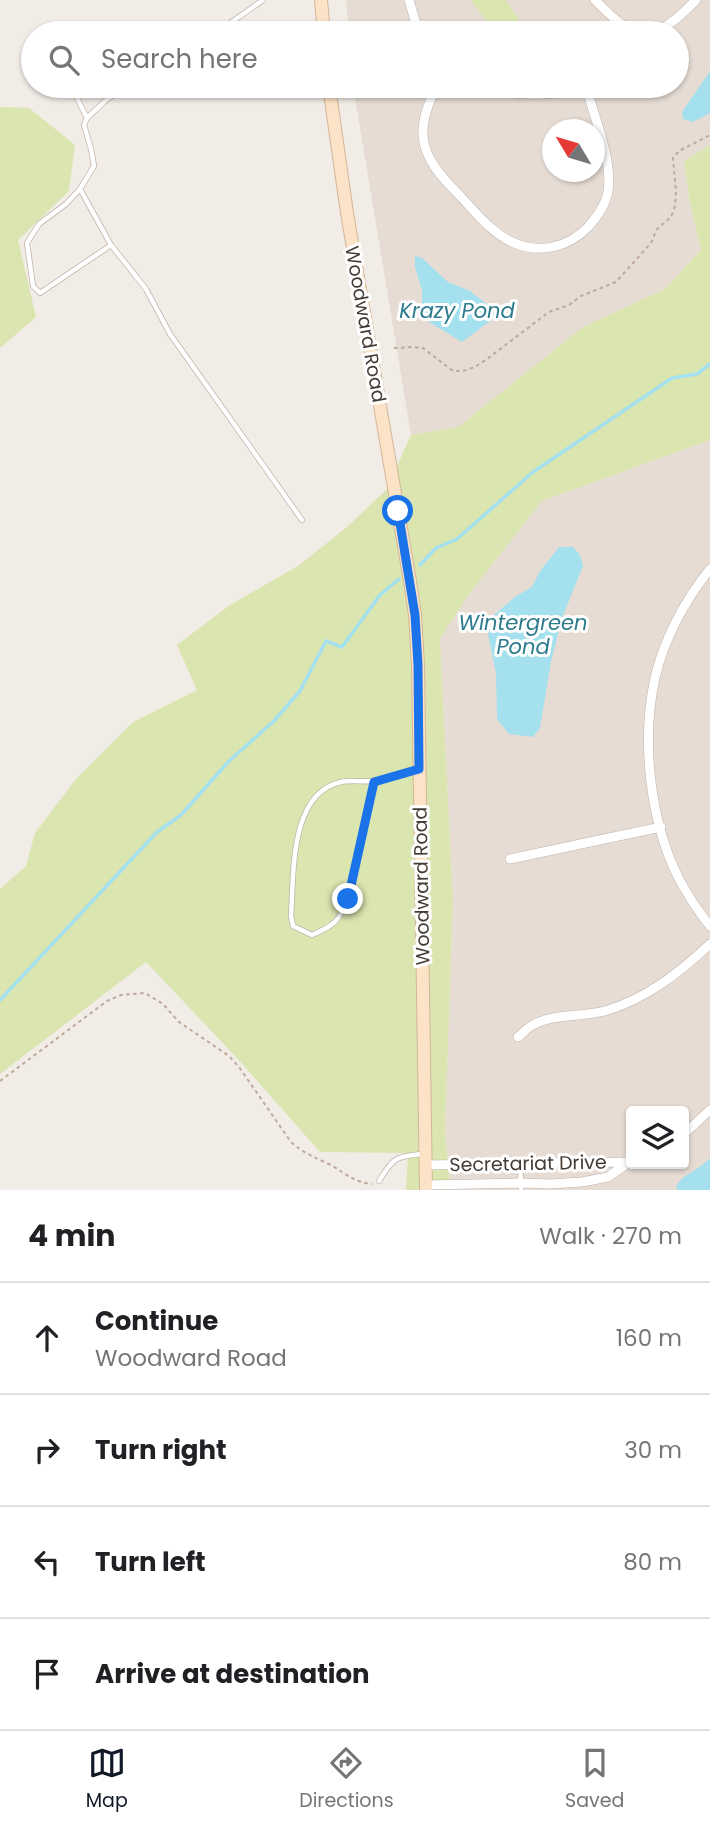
<!DOCTYPE html>
<html lang="en">
<head>
<meta charset="utf-8">
<style>
  body { margin:0; font-family:Poppins,sans-serif; background:#f2f2f2; color:#202124 }
  .controls { position:absolute; right:21px; bottom:21px; display:grid; overflow:hidden; border-radius:7px; box-shadow:0 2px 5px #0004 }
  .controls button { width:63px; height:63px; display:grid; place-items:center; padding:0; border:0; border-bottom:2px solid #e0e0e0; background:#fff; color:#202124; font:35px sans-serif }
  .compass { position:absolute; left:542px; top:119px; width:63px; height:63px; border-radius:50%; background:#fff; box-shadow:0 2px 5px #0004; rotate:308deg }
  .stop { position:absolute; width:21px; height:21px; margin:-16px; border:5px solid #1a73e8; border-radius:50%; background:#fff }
  .stop.end { background:#1a73e8; border-color:#fff; box-shadow:0 2px 7px #0008 }
  .list { margin:0; padding:0; list-style:none }
  h2 { display:flex; justify-content:space-between; align-items:center; height:91px; margin:0; padding:0 28px; font-size:30px }
  h2 small { font-size:23px; font-weight:400; color:#757577 }
  .list li { display:grid; grid-template-columns:46px 1fr auto; gap:21px; align-items:center; box-sizing:border-box; height:112px; padding:0 28px; border-top:2px solid #e0e0e0 }
  .list b { display:block; font-size:26px; white-space:nowrap }
  .list p { margin:0; font-size:23px; white-space:nowrap; color:#757577 }
  .list em { font-size:23px; font-style:normal; color:#757577 }
  .icon { flex:none; width:38px; height:38px; fill:none; stroke:currentColor; stroke-width:2; stroke-linecap:round; stroke-linejoin:round }
  .map { position:relative; flex:none; width:710px; height:1190px; overflow:hidden }
  .search { position:absolute; background:#fff; box-shadow:0 2px 5px #0004; left:21px; right:21px; top:21px; height:77px; display:flex; align-items:center; gap:18px; box-sizing:border-box; padding:0 24px; border-radius:38px; color:#757577; font-size:26px }
  .sheet { height:539px; background:#fff }
  nav { display:flex; justify-content:space-around; align-items:center; box-sizing:border-box; height:98px; border-top:2px solid #e0e0e0; background:#fff; font-size:19px; color:#757577 }
  nav a { display:grid; justify-items:center; gap:4px }
  nav .on { color:#111827 }
  .map>svg:first-child { display:block }
</style>
</head>
<body>
<div class="map">
<svg width="710" height="1190" viewBox="0 0 710 1190">
  <rect width="100%" height="100%" fill="#f2ece6"/>
  <path fill="#e6dcd4" fill-rule="evenodd" d="M 346,0 L 710,0 L 710,145 L 684,161 L 689,198 L 701,250 L 665,289 L 583,327 L 458,427 L 411,435 L 353,86 L 677,86 L 677,33 L 349,33 ZM 552,130 L 594,130 L 594,172 L 552,172 Z
    M 710,440 L 710,1190 L 450,1190 L 445,1129 L 453,901 L 440,639 L 469,594 L 542,501 ZM 631,1111 L 684,1111 L 684,1164 L 631,1164 Z"/>
  <path fill="#dae5b0" d="M 471,0 L 506,0 L 519,19 L 495,33 Z
    M 0,107 L 29,108 L 75,145 L 69,191 L 18,240 L 36,317 L 0,348 Z
    M 710,145 L 710,440 L 542,501 L 469,594 L 440,639 L 453,901 L 445,1129 L 450,1190 L 406,1190 L 408,1153 L 320,1152 L 237,1058 L 146,962 L 0,1074 L 0,889 L 26,866 L 35,833 L 76,779 L 133,722 L 197,690 L 177,645 L 230,605 L 298,566 L 347,527 L 386,490 L 411,435 L 458,427 L 583,327 L 665,289 L 701,250 L 689,198 L 684,161 Z"/>
  <path fill="#a4e0ed" d="M 710,71 L 710,113 L 693,122 L 683,119 L 682,112 Z
    M 415,256 L 422,258 L 448,282 L 470,291 L 496,311 L 494,318 L 462,342 L 429,322 L 422,309 L 422,290 L 415,267 Z
    M 559,547 L 573,547 L 580,555 L 583,566 L 562,618 L 551,662 L 540,728 L 533,737 L 509,734 L 497,719 L 496,673 L 488,634 L 494,615 L 516,596 L 532,587 L 540,571 Z
    M 710,1158 L 710,1190 L 677,1190 L 676,1186 C 684,1173 700,1170 710,1158 Z"/>
  <g fill="none" stroke-linecap="round" stroke-linejoin="round">
    <path stroke="#a4e0ed" stroke-width="3.5" d="M 420,565 L 436,548 L 457,539 L 533,472 L 672,378 L 697,374 L 710,364
      M 0,1000 L 157,832 L 181,815 L 229,761 L 274,721 L 300,691 L 326,641 L 342,647 L 380,595 L 399,579"/>
    <g stroke="#c0b4ac" stroke-width="6">
      <path id="lane" d="M 216,33 L 263,0
        M 71,86 L 87,118
        M 80,189 L 111,245 L 40,293 L 33,286 L 27,243 L 39,224 L 66,204 L 80,189 L 94,166 L 91,149 L 84,125 L 87,118 L 105,101 L 125,86
        M 111,245 L 146,289 L 170,334 L 302,520
        M 374,781 C 364,782 351,780 341,782 C 289,793 294,875 291,916 L 293,926 L 312,935 C 333,926 339,922 348,899 L 374,781 L 418,769
        M 520,1164 L 521,1190
        M 379,1181 C 393,1158 396,1156 422,1154"/>
    </g>
    <g stroke="#c0b4ac" stroke-width="10">
      <path id="street" d="M 409,0 L 417,27 L 422,33
        M 595,0 C 637,44 653,44 696,0
        M 437,86 C 429,101 422,118 423,136 C 425,162 446,181 462,198 C 477,214 493,234 514,243 C 540,254 569,247 588,227 C 597,217 606,205 608,191 C 613,162 594,116 586,87
        M 487,86 C 517,99 559,95 590,86
        M 710,569 C 685,600 664,639 655,678 C 641,741 650,820 678,877 C 687,894 698,911 710,926
        M 510,859 L 661,827
        M 518,1037 C 522,1034 526,1029 531,1026 C 553,1013 581,1017 605,1011 C 646,999 679,973 710,944
        M 684,1134 L 710,1110
        M 426,1185 L 521,1183 L 551,1184 L 582,1182 L 608,1177 L 629,1162 L 426,1165"/>
    </g>
    <g stroke="#d3b69a" stroke-width="14">
      <path id="secondary" d="M 321,0 L 324,33
        M 329,86 L 347,213 L 410,581 L 415,615 L 418,665 L 426,1190"/>
    </g>
    <path stroke="#bea99b" stroke-width="2" stroke-dasharray="3.5 3.5" stroke-linecap="butt" d="M 394,348 L 413,347 L 423,348 L 453,371 L 463,371 L 475,367 L 487,359 L 549,312 L 569,305 L 581,296 L 616,282 L 651,243 L 657,229 L 671,217 L 675,206 L 676,192 L 673,158 L 679,151 L 710,135
      M 0,1081 L 107,1001 L 121,995 L 145,993 L 163,1004 L 179,1022 L 229,1056 L 239,1067 L 291,1142 C 303,1153 316,1158 331,1165 C 346,1174 354,1182 372,1184"/>
    <use href="#lane" stroke="#fff" stroke-width="4.5"/>
    <use href="#street" stroke="#fff" stroke-width="9"/>
    <use href="#secondary" stroke="#fce2c6" stroke-width="12"/>
  </g>
  <g fill="none" stroke-linecap="round" stroke-linejoin="round">
    <path stroke="#1a73e8" stroke-width="9" d="M 348,899 L 374,782 L 419,769 L 418,665 L 415,615 L 398,511"/>
  </g>
  <g text-anchor="middle" stroke-width="6" stroke-linejoin="round" paint-order="stroke">
    <g font-size="19" fill="#453b35" stroke="#fff">
      <text transform="translate(366 324) rotate(80)" y="7">Woodward Road</text>
      <text transform="translate(421 886) rotate(-91)" y="7">Woodward Road</text>
      <text transform="translate(528 1163) rotate(-1)" y="7">Secretariat Drive</text>
    </g>
    <g font-size="21" font-style="italic" fill="#2c7b8d" stroke="#fff">
      <text x="457" y="318">Krazy Pond</text>
      <text x="523" y="630">Wintergreen<tspan x="523" dy="24">Pond</tspan></text>
    </g>
  </g>
</svg>
<div class="controls">
<button><svg class="icon" aria-label="layers" viewBox="0 0 24 24"><path d="M12 4l9 5-9 5-9-5zM3 14l9 5 9-5"/></svg></button>
</div>
<svg class="compass" viewBox="-18 -18 36 36"><path d="M0-13l5 13h-10z" fill="#e53935"/><path d="M0 13l5-13h-10z" fill="#757577"/></svg>
<div class="stop" style="left:398px;top:511px"></div>
<div class="stop end" style="left:348px;top:899px"></div>
<div class="search"><svg class="icon" aria-label="search" viewBox="0 0 24 24"><circle cx="10" cy="10" r="6"/><path d="M15 15l6 6"/></svg>Search here</div>
</div>
<section class="sheet">
<h2>4 min<small>Walk · 270 m</small></h2>
<ul class="list">
<li><svg class="icon" aria-label="ahead" viewBox="0 0 24 24"><path d="M12 20V5M6 11l6-6 6 6"/></svg><div><b>Continue</b><p>Woodward Road</p></div><em>160 m</em></li>
<li><svg class="icon" aria-label="right" viewBox="0 0 24 24"><path d="M7 20v-9h11M14 6l5 5-5 5"/></svg><div><b>Turn right</b></div><em>30 m</em></li>
<li><svg class="icon" aria-label="left" viewBox="0 0 24 24"><path d="M17 20v-9H6M10 6l-5 5 5 5"/></svg><div><b>Turn left</b></div><em>80 m</em></li>
<li><svg class="icon" aria-label="arrive" viewBox="0 0 24 24"><path d="M6 21V4h12l-3 4 3 4H6"/></svg><div><b>Arrive at destination</b></div></li>
</ul>
</section>
<nav>
<a class="on"><svg class="icon" aria-label="map" viewBox="0 0 24 24"><path d="M3 6l6-2 6 2 6-2v14l-6 2-6-2-6 2zM9 4v14M15 6v14"/></svg>Map</a>
<a><svg class="icon" aria-label="directions" viewBox="0 0 24 24"><path d="M12 3l9 9-9 9-9-9zM9 14v-3h6M13 9l2 2-2 2"/></svg>Directions</a>
<a><svg class="icon" aria-label="saved" viewBox="0 0 24 24"><path d="M7 4h10v16l-5-4-5 4z"/></svg>Saved</a>
</nav>
</body>
</html>
